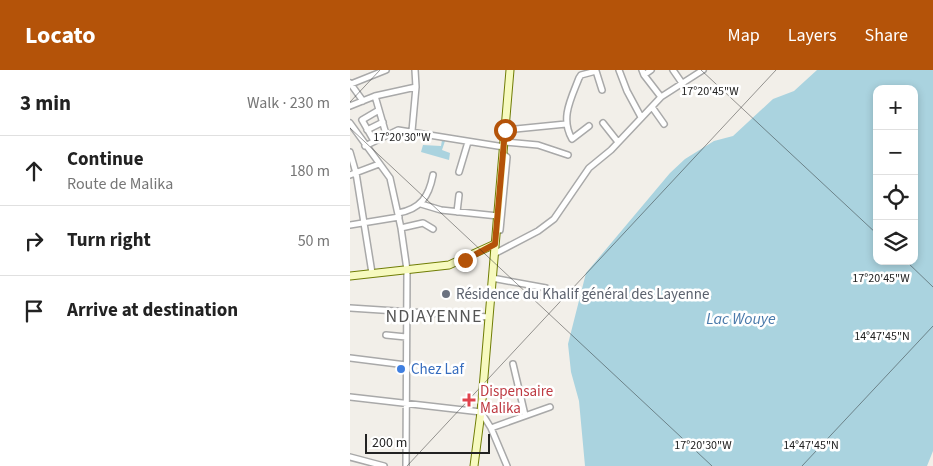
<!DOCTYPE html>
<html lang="en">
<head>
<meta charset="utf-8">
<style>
  body { margin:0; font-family:"Source Sans 3",sans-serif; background:#f6f6f6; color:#222 }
  .controls { position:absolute; right:15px; top:15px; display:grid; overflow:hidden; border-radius:10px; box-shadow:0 2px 8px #0003 }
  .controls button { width:45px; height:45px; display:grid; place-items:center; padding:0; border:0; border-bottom:1px solid #e0e0e0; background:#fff; color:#222; font:25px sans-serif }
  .scale { position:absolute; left:15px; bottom:12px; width:125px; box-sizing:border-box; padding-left:5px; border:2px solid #222; border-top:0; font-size:14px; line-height:18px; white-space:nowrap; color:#222; -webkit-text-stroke:4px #fff; paint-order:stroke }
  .stop { position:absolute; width:15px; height:15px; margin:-11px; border:4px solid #b45309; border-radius:50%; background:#fff }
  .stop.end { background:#b45309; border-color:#fff; box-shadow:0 1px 5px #0008 }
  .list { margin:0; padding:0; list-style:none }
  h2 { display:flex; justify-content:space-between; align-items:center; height:65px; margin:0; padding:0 20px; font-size:21px }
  h2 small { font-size:16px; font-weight:400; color:#767676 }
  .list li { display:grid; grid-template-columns:32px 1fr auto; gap:15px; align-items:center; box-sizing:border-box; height:70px; padding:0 20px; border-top:1px solid #e0e0e0 }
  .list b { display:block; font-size:19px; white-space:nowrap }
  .list p { margin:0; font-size:16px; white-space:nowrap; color:#767676 }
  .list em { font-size:16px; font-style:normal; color:#767676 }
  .icon { flex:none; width:28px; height:28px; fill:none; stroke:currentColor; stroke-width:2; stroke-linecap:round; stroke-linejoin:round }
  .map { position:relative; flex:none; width:583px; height:396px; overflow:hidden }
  header { display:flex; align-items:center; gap:30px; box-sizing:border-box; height:70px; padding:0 25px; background:#b45309; color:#fff }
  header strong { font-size:24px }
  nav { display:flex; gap:28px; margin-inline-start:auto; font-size:18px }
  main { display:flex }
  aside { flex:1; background:#fff }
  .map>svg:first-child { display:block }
</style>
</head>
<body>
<header>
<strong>Locato</strong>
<nav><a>Map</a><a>Layers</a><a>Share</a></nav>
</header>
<main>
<aside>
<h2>3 min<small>Walk · 230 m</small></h2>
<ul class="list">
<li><svg class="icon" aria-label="ahead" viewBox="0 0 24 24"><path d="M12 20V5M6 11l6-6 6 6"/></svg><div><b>Continue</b><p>Route de Malika</p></div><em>180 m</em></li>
<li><svg class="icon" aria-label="right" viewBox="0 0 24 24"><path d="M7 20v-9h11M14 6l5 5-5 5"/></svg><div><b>Turn right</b></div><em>50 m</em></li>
<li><svg class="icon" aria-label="arrive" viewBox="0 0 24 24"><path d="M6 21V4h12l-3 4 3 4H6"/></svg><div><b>Arrive at destination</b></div></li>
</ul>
</aside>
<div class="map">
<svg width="583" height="396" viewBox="0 0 583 396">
  <rect width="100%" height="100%" fill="#f2efe9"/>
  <path fill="#aad3df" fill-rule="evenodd" d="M 467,0 L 583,0 L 583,381 L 577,396 L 235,396 L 229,331 L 221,302 L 218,274 L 236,203 L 320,103 L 335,89 L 364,71 L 383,66 L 423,29 L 444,21 ZM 527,19 L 564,19 L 564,191 L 527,191 Z
    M 92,70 L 95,71 L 92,80 L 100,83 L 99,90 L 71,82 L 73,75 L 91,76 Z"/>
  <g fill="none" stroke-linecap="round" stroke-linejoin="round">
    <g stroke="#a9a9a9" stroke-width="8">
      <path id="street" d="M 269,0 L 277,21 L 291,47
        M 292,0 L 294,5 L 311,27
        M 323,0 L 332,13
        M 294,5 L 301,0
        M 0,13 L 13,31
        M 1,14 L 36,0
        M 25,26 L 36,64
        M 0,36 L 25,26 L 66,17
        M 302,37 L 314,54
        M 0,53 L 40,108 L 51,158 L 57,200 L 56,396
        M 253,53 L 268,72
        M 239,56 L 222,69 C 210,48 221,29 229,8 L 231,5 L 246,1 L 252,20
        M 17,60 L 33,52
        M 155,60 L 216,54
        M 62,61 L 66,17 L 65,0
        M 24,71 L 12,50 L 29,40
        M 154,72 L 188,75 L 218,85
        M 15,76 L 48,60 L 154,77
        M 0,82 L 6,103 L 22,203
        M 109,102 L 118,72
        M 0,105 L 29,94
        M 71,134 L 91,140 L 148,146
        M 107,142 L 109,125
        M 48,143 C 71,139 79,126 83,105
        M 0,155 L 49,147
        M 51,158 L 73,153 L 83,159
        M 150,160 L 157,87 L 153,84
        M 144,184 L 188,161 L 204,149 L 239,98 L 261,80 L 311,27 L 353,0
        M 142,208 L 196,218
        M 0,238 L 139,247
        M 36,265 L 56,267
        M 0,288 L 56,295
        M 163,294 L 175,345
        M 0,327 L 131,342 L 141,358 L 157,396
        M 141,358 L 200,337
        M 0,387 L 34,396"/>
    </g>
    <g stroke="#707d05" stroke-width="9">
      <path id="secondary" d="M 0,206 L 99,195 L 145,174
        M 124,396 L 131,342 L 160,0"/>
    </g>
    <use href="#street" stroke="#fff" stroke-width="5"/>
    <use href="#secondary" stroke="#f7fabf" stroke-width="7"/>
  </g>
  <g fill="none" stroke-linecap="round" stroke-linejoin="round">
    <path stroke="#b45309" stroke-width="6" d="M 115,190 L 145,174 L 155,60"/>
  </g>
  <path fill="none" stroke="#222" stroke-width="1" stroke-opacity="0.45" d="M 351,0 L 527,164M 0,32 L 30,0M 0,58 L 362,396M 556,191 L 583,217M 57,396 L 426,0M 452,396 L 583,256"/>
  <circle fill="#6b7280" stroke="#fff" stroke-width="2" cx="96" cy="224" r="5"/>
  <circle fill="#3f7fe0" stroke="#fff" stroke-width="2" cx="51" cy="299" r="5"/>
  <path fill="#e0444e" stroke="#fff" stroke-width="2" d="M116.5 322.5h5v5h5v5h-5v5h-5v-5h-5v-5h5z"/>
  <g text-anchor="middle" stroke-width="5" stroke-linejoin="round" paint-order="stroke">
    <g font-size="15" fill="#5b616d" stroke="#fff" text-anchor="start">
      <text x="106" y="229">Résidence du Khalif général des Layenne</text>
    </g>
    <g font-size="15" fill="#366cbe" stroke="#fff" text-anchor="start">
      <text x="61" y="304">Chez Laf</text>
    </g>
    <g font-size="15" fill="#be3a42" stroke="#fff" text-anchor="start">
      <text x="130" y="326">Dispensaire<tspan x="130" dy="17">Malika</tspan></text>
    </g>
    <g font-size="16" font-style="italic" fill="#4a7aab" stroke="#fff">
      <text x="391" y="254">Lac Wouye</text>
    </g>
    <g font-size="18" letter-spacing="1" fill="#555" stroke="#fff">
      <text x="84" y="252">NDIAYENNE</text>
    </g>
  </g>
  <g font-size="12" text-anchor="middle" fill="#222" stroke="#fff" stroke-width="5" stroke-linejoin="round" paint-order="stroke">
    <text x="360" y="25">17°20'45"W</text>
    <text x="52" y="71">17°20'30"W</text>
    <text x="531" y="212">17°20'45"W</text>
    <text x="532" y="270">14°47'45"N</text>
    <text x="461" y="379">14°47'45"N</text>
    <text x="353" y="379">17°20'30"W</text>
  </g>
</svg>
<div class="controls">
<button>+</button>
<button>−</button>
<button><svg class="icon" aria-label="locate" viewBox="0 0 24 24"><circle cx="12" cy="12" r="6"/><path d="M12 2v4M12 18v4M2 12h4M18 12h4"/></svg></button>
<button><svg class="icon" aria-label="layers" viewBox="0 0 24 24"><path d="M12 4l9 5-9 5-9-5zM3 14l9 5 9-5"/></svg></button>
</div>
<div class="scale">200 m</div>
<div class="stop" style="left:155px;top:60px"></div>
<div class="stop end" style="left:115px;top:190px"></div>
</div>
</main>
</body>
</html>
